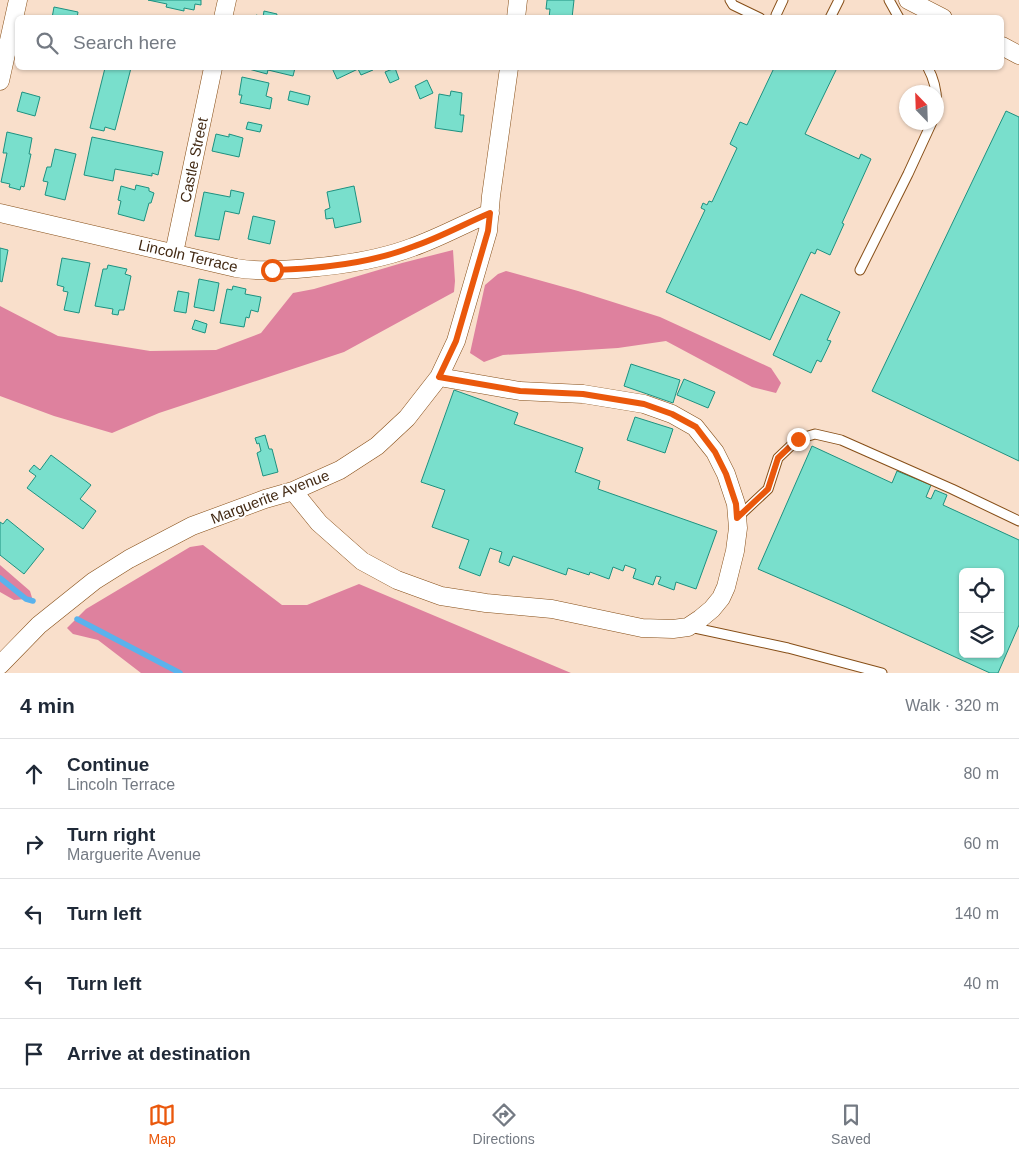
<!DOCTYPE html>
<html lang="en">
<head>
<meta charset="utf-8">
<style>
  body { margin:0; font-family:Helvetica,sans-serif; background:#f2f2f3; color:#1f2937 }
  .controls { position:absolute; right:15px; bottom:15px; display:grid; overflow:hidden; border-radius:8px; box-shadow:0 1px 4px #0004 }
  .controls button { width:45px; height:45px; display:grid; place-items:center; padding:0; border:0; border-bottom:1px solid #e0e1e3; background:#fff; color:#1f2937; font:25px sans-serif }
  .compass { position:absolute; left:899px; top:85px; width:45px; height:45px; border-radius:50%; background:#fff; box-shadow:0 1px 4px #0004; rotate:337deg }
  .stop { position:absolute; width:15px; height:15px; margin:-11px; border:4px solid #ea580c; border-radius:50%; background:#fff }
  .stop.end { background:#ea580c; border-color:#fff; box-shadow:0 1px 5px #0008 }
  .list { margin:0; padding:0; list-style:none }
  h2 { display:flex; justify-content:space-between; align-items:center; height:65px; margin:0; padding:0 20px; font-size:21px }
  h2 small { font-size:16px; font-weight:400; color:#747a83 }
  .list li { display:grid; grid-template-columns:32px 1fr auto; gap:15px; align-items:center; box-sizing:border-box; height:70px; padding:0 20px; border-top:1px solid #e0e1e3 }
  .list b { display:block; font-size:19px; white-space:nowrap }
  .list p { margin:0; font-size:16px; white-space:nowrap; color:#747a83 }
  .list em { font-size:16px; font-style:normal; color:#747a83 }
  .icon { flex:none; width:28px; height:28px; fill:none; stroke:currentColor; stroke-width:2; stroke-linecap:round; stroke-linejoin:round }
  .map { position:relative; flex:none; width:1019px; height:673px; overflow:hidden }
  .search { position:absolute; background:#fff; box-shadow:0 1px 4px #0004; left:15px; right:15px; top:15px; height:55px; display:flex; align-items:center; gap:12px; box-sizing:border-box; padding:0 18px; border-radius:8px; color:#747a83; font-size:19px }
  .sheet { height:415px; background:#fff }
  nav { display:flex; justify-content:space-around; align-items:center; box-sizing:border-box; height:70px; border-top:1px solid #e0e1e3; background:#fff; font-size:14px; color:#747a83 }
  nav a { display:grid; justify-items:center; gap:2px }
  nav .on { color:#ea580c }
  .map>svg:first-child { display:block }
</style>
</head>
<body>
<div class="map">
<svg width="1019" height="673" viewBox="0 0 1019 673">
  <rect width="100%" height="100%" fill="#f9dfcb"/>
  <path fill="#de819e" d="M 453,250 L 455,281 L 454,292 L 344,352 L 159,413 L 112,433 L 54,416 L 0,396 L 0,306 L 58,336 L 150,351 L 216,350 L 261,333 L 293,293 L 314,289 L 402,263 Z
    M 506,271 L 578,291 L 660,317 L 771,368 L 781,383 L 776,393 L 752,387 L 666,341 L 618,348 L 503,355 L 484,362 L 470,353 L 485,285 L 498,274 Z
    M 203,545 L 282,605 L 307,605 L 359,584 L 571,673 L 141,673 L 98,640 L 73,634 L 67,628 L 86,609 L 190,547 Z
    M 0,565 L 30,591 L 33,601 L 26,599 L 14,600 L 0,592 Z"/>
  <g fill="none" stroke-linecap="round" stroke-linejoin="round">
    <path stroke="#5ab2ec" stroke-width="5.5" d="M 0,578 L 26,599 L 33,601
      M 77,619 L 180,673"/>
  </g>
  <path fill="#79dfcc" stroke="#1e9180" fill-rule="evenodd" d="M 148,0 L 201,0 L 201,5 L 195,4 L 194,10 L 184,8 L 184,11 L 166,7 L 167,4 Z
    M 547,0 L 574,0 L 572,18 L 549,18 L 550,9 L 546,9 Z
    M 54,7 L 78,12 L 77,18 L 52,18 Z
    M 264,11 L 277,14 L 276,18 L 256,18 L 256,15 L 263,17 Z
    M 105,68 L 131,68 L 115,130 L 105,127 L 104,131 L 90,128 Z
    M 245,68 L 295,68 L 293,76 L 268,70 L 267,74 Z
    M 332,68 L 372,68 L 373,70 L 361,75 L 358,69 L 337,79 Z
    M 395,68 L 399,79 L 390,83 L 385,72 Z
    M 774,68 L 837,68 L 805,134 L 859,159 L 861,154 L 871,159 L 842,223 L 844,224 L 830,255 L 817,249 L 815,254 L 811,252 L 770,340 L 666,292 L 705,210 L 701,208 L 703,203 L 707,205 L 709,201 L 712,202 L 737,148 L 730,144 L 740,122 L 747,125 Z
    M 242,77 L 269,83 L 266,96 L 272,98 L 270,109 L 240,103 L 242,95 L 239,95 Z
    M 427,80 L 433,93 L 420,99 L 415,86 Z
    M 290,91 L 310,96 L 308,105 L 288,100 Z
    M 451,91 L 462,93 L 460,115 L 464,115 L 462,132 L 435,128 L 439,94 L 450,96 Z
    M 22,92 L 40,97 L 35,116 L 17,111 Z
    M 1006,111 L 1019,117 L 1019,461 L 872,391 Z
    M 248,122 L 262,125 L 260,132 L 246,129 Z
    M 7,132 L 32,138 L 29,154 L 31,154 L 24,187 L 21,186 L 20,190 L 9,187 L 10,184 L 1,182 L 7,153 L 3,153 Z
    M 216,134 L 229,137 L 229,134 L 243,138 L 239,157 L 212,151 Z
    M 92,137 L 163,152 L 158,175 L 152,173 L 152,176 L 115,169 L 113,181 L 84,175 Z
    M 55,149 L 76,154 L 65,200 L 45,195 L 48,182 L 43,181 L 47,167 L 51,167 Z
    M 136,185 L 149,188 L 149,191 L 154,193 L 151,203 L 149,203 L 144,221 L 118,214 L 121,201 L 118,200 L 121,186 L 135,190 Z
    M 354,186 L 361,222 L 335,228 L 333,218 L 326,219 L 325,210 L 330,208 L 327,192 Z
    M 231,190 L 244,193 L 239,214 L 225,211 L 219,240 L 195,236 L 204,192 L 230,197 Z
    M 253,216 L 275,221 L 270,244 L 248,239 Z
    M 0,248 L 8,250 L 2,282 L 0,281 Z
    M 62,258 L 90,263 L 79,313 L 64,310 L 68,292 L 63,291 L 64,287 L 57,285 Z
    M 108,265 L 127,269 L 125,274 L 131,276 L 124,310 L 119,310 L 118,315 L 112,314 L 113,309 L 95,306 L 103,269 L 107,269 Z
    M 199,279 L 219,283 L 214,311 L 194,307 Z
    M 233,286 L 246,289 L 245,294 L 261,297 L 258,312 L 251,310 L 249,318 L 246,317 L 244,327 L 220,323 L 227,289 L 232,290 Z
    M 178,291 L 189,293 L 186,313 L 174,311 Z
    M 801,294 L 840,312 L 827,340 L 831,341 L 821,362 L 817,360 L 811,373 L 773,355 Z
    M 195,320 L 207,324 L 205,333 L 192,329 Z
    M 631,364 L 680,380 L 673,403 L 624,386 Z
    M 684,379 L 715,392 L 708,408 L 677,395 Z
    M 454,390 L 518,413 L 514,424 L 583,448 L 575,472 L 600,481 L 598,489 L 717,531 L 696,589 L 676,582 L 674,590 L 658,584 L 661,577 L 656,576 L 653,585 L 633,578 L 636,569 L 625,565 L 623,571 L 613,567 L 609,579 L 590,572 L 589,575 L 568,568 L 566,575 L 513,556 L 509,566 L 499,562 L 502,552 L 490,548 L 480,576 L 459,568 L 469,540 L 432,527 L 445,490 L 421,482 Z
    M 635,417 L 673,429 L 665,453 L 627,440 Z
    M 265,435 L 269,449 L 272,449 L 278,472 L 263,476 L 257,453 L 261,451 L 259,443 L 257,444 L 255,438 Z
    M 812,446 L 892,483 L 897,471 L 931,485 L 926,497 L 931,499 L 935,490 L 947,495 L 943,505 L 1019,540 L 1019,625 L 998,673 L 990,673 L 846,607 L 758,569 ZM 963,572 L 1000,572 L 1000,654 L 963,654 Z
    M 51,455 L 91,485 L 80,499 L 96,511 L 83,529 L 27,488 L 36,476 L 29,471 L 34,465 L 40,470 Z
    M 7,519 L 44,549 L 24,574 L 0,555 L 0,522 L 3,524 Z"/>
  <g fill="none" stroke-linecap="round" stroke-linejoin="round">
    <g stroke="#864e17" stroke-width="11">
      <path id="service" d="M 730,0 L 733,5 L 760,18
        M 889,0 L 899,18
        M 776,15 L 783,0
        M 830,18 L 839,0
        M 928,68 C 935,81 938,97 936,113
        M 860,270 L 908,174 L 932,122
        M 737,518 L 768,489 L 778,458 L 798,439 L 815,434 L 841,440 L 952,489 L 1019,521
        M 690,627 L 788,648 L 882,673"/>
    </g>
    <g stroke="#864e17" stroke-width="19">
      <path id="minor" d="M 908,0 L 943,18
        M 223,18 L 227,0
        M 516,18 L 518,0
        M 1002,46 L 1019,55
        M 0,81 L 18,0
        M 0,213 L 236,268 C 260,272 284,270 308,268 C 344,265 379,260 413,247 C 439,238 464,224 490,213
        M 174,253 L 213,68
        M 293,491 L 319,523 L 362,561 L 397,580 L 441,596 L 486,603 L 552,609 L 642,628 L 673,629 L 688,627 L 700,619 L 712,609 L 721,598 L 726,587 L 735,551 L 738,528 L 736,504 L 726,474 L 715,452 L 695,427 L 672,414 L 644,404 L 583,394 L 520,391 L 439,377
        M 0,665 L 39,625 L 94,581 L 129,559 L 192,526 L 265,499 L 293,491 L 340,470 L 377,446 L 407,418 L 439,377 L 456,341 L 488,231 L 491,196 L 509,68"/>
    </g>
    <use href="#service" stroke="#fff" stroke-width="9"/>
    <use href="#minor" stroke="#fff" stroke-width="18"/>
  </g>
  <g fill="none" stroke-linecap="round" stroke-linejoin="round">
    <path stroke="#ea580c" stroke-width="6" d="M 272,270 C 319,269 368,264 412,247 C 439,238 464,224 490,213 L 488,231 L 456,341 L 439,377 L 520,391 L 583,394 L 644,404 L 672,414 L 696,427 L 715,452 L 726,474 L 736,504 L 737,518 L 768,489 L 778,458 L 798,439"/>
  </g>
  <g text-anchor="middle" stroke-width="4" stroke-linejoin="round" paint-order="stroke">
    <g font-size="15" fill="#432a14" stroke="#fff">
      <text transform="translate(194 160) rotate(-78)" y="5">Castle Street</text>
      <text transform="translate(188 256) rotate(13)" y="5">Lincoln Terrace</text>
      <text transform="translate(270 497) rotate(-21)" y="5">Marguerite Avenue</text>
    </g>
  </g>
</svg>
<div class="controls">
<button><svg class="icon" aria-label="locate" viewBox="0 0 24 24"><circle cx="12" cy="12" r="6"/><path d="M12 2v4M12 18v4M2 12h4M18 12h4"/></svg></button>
<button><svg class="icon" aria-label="layers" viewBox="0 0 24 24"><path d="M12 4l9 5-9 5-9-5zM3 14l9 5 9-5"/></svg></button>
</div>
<svg class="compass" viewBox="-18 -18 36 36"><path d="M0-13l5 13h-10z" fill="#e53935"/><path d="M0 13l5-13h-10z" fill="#747a83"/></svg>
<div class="stop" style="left:272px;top:270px"></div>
<div class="stop end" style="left:798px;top:439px"></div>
<div class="search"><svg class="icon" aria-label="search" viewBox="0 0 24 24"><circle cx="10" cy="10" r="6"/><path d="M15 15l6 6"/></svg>Search here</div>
</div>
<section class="sheet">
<h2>4 min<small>Walk · 320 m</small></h2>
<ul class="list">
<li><svg class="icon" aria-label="ahead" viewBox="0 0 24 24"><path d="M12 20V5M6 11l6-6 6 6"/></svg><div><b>Continue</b><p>Lincoln Terrace</p></div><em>80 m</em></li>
<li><svg class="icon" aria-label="right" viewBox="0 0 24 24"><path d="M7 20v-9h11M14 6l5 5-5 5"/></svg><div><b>Turn right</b><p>Marguerite Avenue</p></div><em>60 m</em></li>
<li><svg class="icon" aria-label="left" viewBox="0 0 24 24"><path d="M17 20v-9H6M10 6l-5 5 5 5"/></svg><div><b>Turn left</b></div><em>140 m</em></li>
<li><svg class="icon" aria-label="left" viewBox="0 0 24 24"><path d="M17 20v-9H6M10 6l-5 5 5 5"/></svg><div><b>Turn left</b></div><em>40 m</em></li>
<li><svg class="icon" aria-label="arrive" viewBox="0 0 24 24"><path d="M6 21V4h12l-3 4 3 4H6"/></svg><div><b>Arrive at destination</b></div></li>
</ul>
</section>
<nav>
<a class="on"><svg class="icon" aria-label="map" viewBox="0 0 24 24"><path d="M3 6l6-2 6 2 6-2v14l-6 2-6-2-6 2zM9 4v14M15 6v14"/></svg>Map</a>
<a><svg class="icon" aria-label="directions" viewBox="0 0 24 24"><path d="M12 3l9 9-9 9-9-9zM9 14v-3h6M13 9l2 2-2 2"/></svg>Directions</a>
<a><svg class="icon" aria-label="saved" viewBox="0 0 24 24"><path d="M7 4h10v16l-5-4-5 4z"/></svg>Saved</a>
</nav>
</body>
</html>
